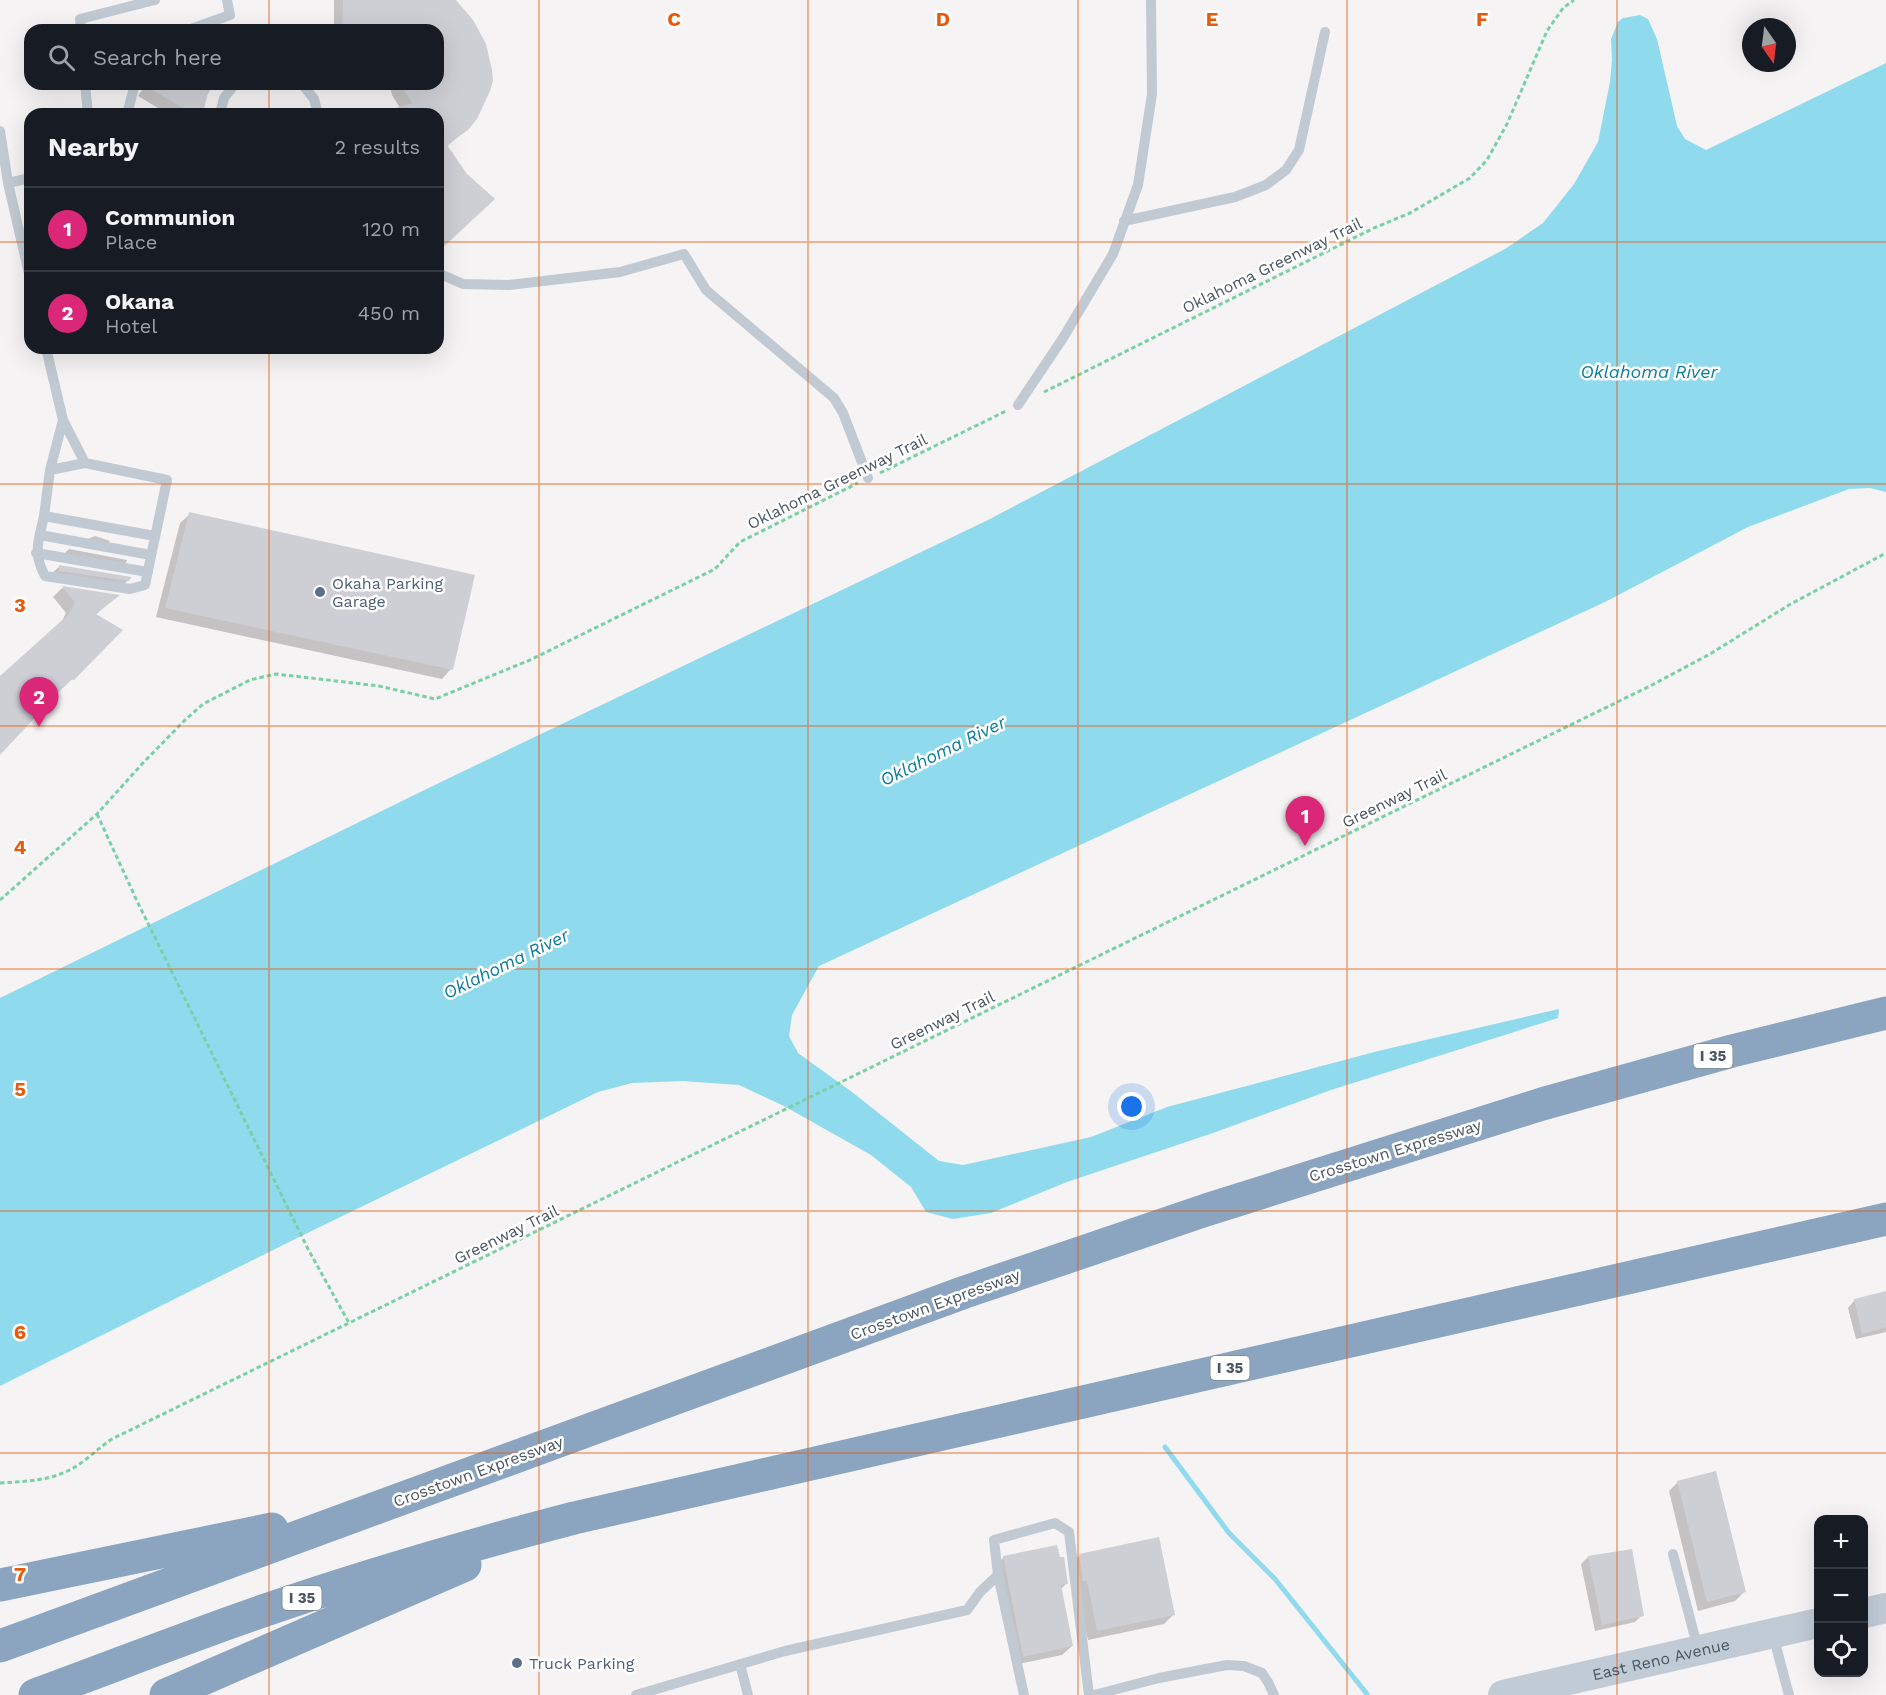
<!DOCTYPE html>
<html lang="en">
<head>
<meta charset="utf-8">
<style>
  body { margin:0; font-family:"Work Sans",sans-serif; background:#20242c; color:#f1f3f6 }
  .controls { position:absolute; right:18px; bottom:18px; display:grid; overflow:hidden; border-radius:12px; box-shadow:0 6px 24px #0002 }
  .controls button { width:54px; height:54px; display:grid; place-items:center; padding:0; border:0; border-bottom:2px solid #363941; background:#171b24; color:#f1f3f6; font:30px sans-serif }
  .compass { position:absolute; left:1742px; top:18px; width:54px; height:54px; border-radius:50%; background:#171b24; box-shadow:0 6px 24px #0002; rotate:166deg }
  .you { position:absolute; left:1132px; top:1107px; width:21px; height:21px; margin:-15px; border:4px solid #fff; border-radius:50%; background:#1a73e8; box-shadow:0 0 0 9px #1a73e833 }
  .badge { display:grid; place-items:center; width:39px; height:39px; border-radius:50%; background:#db2777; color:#fff; font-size:20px; font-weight:700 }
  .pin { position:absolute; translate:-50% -50px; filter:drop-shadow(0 2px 3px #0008) }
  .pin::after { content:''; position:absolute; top:32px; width:21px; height:18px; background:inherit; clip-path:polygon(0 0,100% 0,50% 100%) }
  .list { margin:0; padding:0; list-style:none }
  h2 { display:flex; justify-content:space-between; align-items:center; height:78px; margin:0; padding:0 24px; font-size:26px }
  h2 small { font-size:20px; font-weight:400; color:#9ea1a6 }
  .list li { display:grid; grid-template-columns:39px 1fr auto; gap:18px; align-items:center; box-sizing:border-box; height:84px; padding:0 24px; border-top:2px solid #363941 }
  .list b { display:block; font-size:22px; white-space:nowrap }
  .list p { margin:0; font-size:20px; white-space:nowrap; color:#9ea1a6 }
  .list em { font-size:20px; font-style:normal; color:#9ea1a6 }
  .icon { flex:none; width:33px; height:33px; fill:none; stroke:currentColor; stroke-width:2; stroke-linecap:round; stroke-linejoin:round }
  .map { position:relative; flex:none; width:1886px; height:1695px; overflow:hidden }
  .search { position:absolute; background:#171b24; box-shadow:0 6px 24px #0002; left:24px; top:24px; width:420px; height:66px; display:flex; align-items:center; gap:15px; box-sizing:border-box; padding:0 21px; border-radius:18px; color:#9ea1a6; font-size:22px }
  .panel { position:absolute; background:#171b24; box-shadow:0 6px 24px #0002; left:24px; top:108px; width:420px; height:246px; border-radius:18px }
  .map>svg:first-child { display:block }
</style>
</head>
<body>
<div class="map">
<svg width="1886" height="1695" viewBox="0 0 1886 1695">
  <rect width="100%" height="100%" fill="#f5f3f3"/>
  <path fill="#90daee" d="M 1640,15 L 1648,19 L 1657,39 L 1677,126 L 1685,139 L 1706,150 L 1886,63 L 1886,492 L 1870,488 L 1849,489 L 1748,527 L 1605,602 L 819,966 L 792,1015 L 789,1036 L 798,1053 L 852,1092 L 939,1161 L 963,1165 L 1091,1137 L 1167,1107 L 1378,1051 L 1559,1009 L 1558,1018 L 1331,1090 L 1213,1133 L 1067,1182 L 991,1213 L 953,1219 L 926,1212 L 911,1187 L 871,1155 L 784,1106 L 739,1085 L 683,1081 L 632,1083 L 598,1092 L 295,1239 L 0,1386 L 0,998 L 445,780 L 988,520 L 1505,249 L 1543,223 L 1574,184 L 1598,142 L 1610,82 L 1612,60 L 1611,39 L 1618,22 L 1623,18 Z"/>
  <path fill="#0003" d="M 334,0 L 454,0 L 467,129 L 446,147 L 438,250 L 438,114 L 378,114 L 400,108 L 392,95 L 389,84 L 438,84 L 438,30 L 334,30 Z
    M 240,24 L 263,24 L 280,30 L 215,30 Z
    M 146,84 L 214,84 L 206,96 L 202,114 L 168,114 L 138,96 Z
    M 190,514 L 451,669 L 442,679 L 156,617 L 180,523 Z
    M 95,536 L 110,541 L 102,549 L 82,546 L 90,538 Z
    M 69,549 L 127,560 L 127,561 L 118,570 L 58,560 Z
    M 60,566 L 128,580 L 119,590 L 50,575 Z
    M 62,588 L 117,596 L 95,615 L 120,631 L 63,688 L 61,687 L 0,753 L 0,678 L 61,623 L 66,613 L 53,597 Z
    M 1886,1292 L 1886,1332 L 1856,1339 L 1848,1308 L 1854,1301 Z
    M 1678,1482 L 1744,1592 L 1735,1601 L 1698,1611 L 1669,1491 Z
    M 1080,1555 L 1173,1615 L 1164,1624 L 1088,1640 L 1070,1564 Z
    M 1004,1557 L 1059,1559 L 1066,1584 L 1060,1590 L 1072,1646 L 1062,1655 L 1014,1665 L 995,1567 Z
    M 1588,1557 L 1642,1615 L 1635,1622 L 1595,1631 L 1581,1564 Z"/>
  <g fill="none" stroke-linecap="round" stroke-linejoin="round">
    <path stroke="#90daee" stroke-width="5" d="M 1165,1447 L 1229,1533 L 1275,1579 L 1367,1694"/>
  </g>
  <path fill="#cdcfd5" d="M 343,0 L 456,0 L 473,20 L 486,44 L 492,70 L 493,81 L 490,91 L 477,119 L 468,130 L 447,145 L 467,174 L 495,199 L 438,252 L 438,114 L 390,114 L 389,110 L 412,103 L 400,84 L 438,84 L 438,30 L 342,30 Z
    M 142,84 L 213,84 L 207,96 L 203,114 L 193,114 Z
    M 189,512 L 475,575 L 453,670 L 165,608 Z
    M 59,565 L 131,577 L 131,578 L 129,581 L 59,571 Z
    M 62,586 L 120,595 L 96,614 L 123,630 L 74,680 L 71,679 L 0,755 L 0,676 L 69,614 L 75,603 Z
    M 1886,1291 L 1886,1327 L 1862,1334 L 1854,1299 Z
    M 1716,1471 L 1746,1592 L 1707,1602 L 1677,1481 Z
    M 1159,1537 L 1175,1615 L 1097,1631 L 1087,1581 L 1083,1581 L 1079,1554 Z
    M 1057,1545 L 1060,1557 L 1064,1557 L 1068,1584 L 1061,1585 L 1073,1646 L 1023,1657 L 1003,1556 Z
    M 1632,1549 L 1644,1616 L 1602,1625 L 1588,1556 Z"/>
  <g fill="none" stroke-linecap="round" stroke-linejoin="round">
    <path stroke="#7ad0a6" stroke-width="3" stroke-dasharray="4.5 3" stroke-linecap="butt" d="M 1044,392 L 1374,228 L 1410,213 L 1470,178 L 1487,160 L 1507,124 L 1547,31 L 1563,8 L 1574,0
      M 880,473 L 1006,411
      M 97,814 L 137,901 L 308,1249 L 349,1323
      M 0,900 L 97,814 L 142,764 L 185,720 L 203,704 L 250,680 L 276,674 L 379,686 L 435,699 L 530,660 L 715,569 L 740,542 L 858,483
      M 0,1483 C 27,1481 55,1481 78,1465 C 90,1457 100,1447 112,1439 L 1650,686 L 1710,654 L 1789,605 L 1886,553"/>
    <path stroke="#c1cad2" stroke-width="10" d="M 81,30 L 80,19 L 155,0
      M 188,30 L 230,15 L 227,0
      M 85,84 L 88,114
      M 302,84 L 314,99 L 318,114
      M 127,114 L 135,84
      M 220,114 L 224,98 L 235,84
      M 0,131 L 8,183 L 30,178
      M 8,183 L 30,278
      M 1124,221 L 1235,197 L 1266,185 L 1286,170 L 1299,150 L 1325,32
      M 438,273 L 463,284 L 509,285 L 620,272 L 684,254 L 706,290 L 834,398 L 843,413 L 868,478
      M 46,348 L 63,420
      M 1018,405 L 1063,338 L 1113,254 L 1138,185 L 1152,94 L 1151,0
      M 50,470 L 63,420 L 85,463
      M 44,516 C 39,541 32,551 45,576 L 130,589 L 145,585 L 167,480 L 85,463 L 50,470 L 44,516 L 155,536
      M 40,535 L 151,555
      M 36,553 L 148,572
      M 1673,1554 L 1698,1649
      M 998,1575 L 1024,1695
      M 1773,1635 L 1789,1695
      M 740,1664 L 748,1695
      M 636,1695 L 785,1651 L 967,1610 L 980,1592 L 998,1575 L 994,1540 L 1055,1523 L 1069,1532 L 1089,1695
      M 1094,1695 L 1159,1678 L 1227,1665 L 1244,1666 L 1262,1673 L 1268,1682 L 1274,1695"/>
    <g stroke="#c1cbd6" stroke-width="30">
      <path d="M 1864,1613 L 1886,1608"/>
      <path id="s1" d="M 1503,1695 L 1818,1623"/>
    </g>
    <path stroke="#8ba5c1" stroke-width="33" d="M 0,1585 L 272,1529
      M 0,1646 L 965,1292 L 1206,1210 L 1542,1104 L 1732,1051 L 1886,1013
      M 35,1695 C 109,1668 182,1639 257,1613 C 361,1577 467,1546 574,1518 L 1886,1219
      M 166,1695 L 465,1565"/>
  </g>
  <path fill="none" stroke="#e8590c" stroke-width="1.5" stroke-opacity="0.55" d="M 269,0 L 269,30M 539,0 L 539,1695M 808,0 L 808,1695M 1078,0 L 1078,1695M 1347,0 L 1347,1695M 1617,0 L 1617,1695M 269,84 L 269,114M 0,242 L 30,242M 438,242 L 1886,242M 269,348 L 269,1695M 0,484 L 1886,484M 0,726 L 1886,726M 0,969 L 1886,969M 0,1211 L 1886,1211M 0,1453 L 1886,1453"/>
  <g fill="#5c6f8a" stroke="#fff" stroke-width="2">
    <circle cx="320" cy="592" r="6"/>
    <circle cx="517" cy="1663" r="6"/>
  </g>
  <g text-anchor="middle" stroke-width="5" stroke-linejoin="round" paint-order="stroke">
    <g fill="#fff" stroke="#808990" stroke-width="1.5">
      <rect x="1693.5" y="1044" width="39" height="24" rx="4.5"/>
      <rect x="1210.5" y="1356" width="39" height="24" rx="4.5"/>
      <rect x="282.5" y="1586" width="39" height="24" rx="4.5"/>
    </g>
    <g font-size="15" font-weight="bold" fill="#4a5661">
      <text x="1713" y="1061">I 35</text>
      <text x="1230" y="1373">I 35</text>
      <text x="302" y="1603">I 35</text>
    </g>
    <g font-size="16" fill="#4a5661" stroke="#fff">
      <text transform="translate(1272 265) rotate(-26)" y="6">Oklahoma Greenway Trail</text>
      <text transform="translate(837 481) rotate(-26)" y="6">Oklahoma Greenway Trail</text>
      <text transform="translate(1394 798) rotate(-26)" y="6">Greenway Trail</text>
      <text transform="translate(942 1020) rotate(-26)" y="6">Greenway Trail</text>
      <text transform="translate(1395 1150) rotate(-17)" y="6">Crosstown Expressway</text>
      <text transform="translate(506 1234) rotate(-26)" y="6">Greenway Trail</text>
      <text transform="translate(935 1304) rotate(-20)" y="6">Crosstown Expressway</text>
      <text transform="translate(478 1471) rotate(-20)" y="6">Crosstown Expressway</text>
      <text dy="6" stroke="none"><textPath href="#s1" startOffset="162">East Reno Avenue</textPath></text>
    </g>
    <g font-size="16" fill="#4e5e75" stroke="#fff" text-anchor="start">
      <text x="332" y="589">Okaha Parking<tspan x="332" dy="18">Garage</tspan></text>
      <text x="529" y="1669">Truck Parking</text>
    </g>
    <g font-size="18" font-style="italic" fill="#0c7c9b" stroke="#fff">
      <text x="1649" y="378">Oklahoma River</text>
      <text transform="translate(943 751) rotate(-26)" y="6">Oklahoma River</text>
      <text transform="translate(506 964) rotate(-26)" y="6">Oklahoma River</text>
    </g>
  </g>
  <g font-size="20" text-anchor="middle" font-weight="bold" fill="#e8590c" stroke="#fff" stroke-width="5" stroke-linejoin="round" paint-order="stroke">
    <text x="674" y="26">C</text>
    <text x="943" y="26">D</text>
    <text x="1212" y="26">E</text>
    <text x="1482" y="26">F</text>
    <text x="20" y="612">3</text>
    <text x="20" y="854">4</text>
    <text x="20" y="1096">5</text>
    <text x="20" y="1339">6</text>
    <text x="20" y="1581">7</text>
  </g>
</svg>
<div class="controls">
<button>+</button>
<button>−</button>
<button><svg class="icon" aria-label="locate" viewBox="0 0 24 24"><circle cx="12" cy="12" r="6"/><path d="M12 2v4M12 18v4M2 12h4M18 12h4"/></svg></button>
</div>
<svg class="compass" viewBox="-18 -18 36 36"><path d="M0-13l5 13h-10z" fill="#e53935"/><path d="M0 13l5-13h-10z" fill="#9ea1a6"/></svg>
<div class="you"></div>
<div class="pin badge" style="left:1305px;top:846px">1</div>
<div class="pin badge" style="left:39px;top:727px">2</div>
<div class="search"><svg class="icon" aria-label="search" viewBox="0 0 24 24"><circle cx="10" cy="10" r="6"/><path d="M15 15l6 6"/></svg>Search here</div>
<section class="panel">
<h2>Nearby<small>2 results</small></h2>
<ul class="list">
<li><span class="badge">1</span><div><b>Communion</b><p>Place</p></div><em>120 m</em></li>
<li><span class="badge">2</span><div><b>Okana</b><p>Hotel</p></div><em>450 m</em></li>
</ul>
</section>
</div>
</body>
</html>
